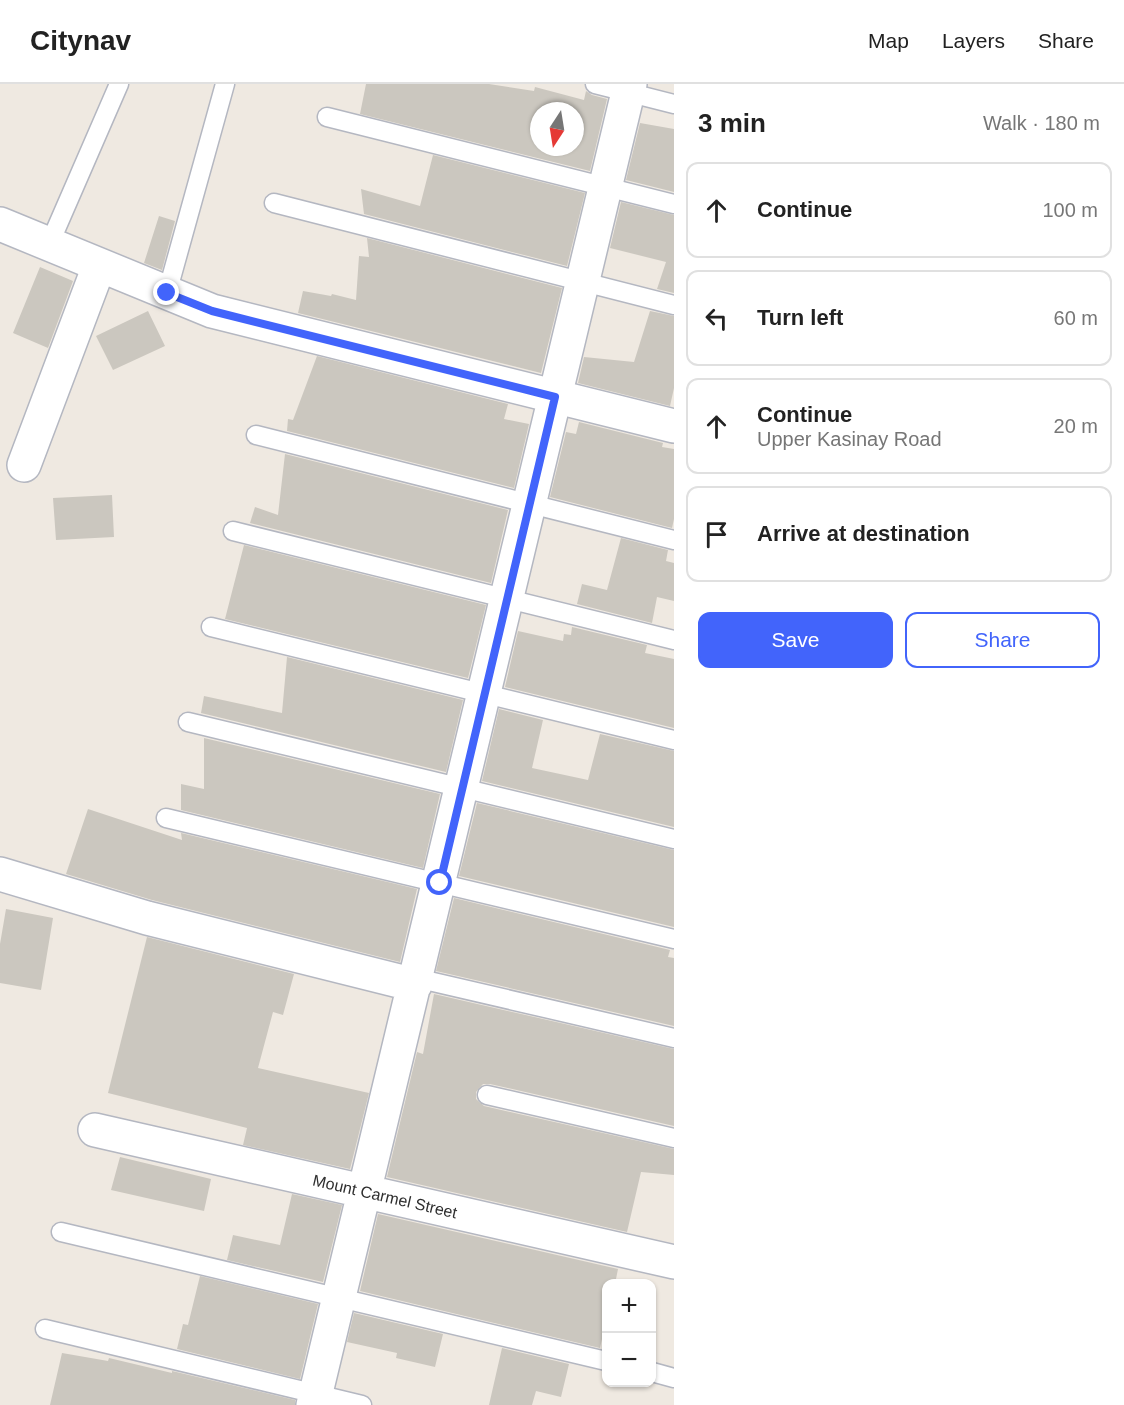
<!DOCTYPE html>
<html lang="en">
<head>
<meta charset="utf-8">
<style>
  body { margin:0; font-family:Helvetica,sans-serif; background:#f6f6f6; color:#222 }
  .controls { position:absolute; right:18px; bottom:18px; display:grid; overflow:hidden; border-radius:12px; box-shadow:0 2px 4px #0004 }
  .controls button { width:54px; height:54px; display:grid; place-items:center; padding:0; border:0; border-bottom:2px solid #e0e0e0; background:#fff; color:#222; font:30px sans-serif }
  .compass { position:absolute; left:530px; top:18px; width:54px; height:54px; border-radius:50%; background:#fff; box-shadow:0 2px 4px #0004; rotate:192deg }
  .stop { position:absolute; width:18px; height:18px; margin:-14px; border:4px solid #4264fb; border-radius:50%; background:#fff }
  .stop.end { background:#4264fb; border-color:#fff; box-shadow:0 2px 6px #0008 }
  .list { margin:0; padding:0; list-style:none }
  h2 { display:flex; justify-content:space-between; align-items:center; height:78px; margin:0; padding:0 24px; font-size:26px }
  h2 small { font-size:20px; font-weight:400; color:#767676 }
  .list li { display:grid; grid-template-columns:39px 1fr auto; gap:18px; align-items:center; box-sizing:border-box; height:96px; margin:0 12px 12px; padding:0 12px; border:2px solid #e0e0e0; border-radius:12px }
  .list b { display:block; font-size:22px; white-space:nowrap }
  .list p { margin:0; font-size:20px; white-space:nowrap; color:#767676 }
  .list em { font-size:20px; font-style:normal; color:#767676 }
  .actions { display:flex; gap:12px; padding:18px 24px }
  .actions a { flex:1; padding:14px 0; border:2px solid #4264fb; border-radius:12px; text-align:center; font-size:21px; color:#4264fb }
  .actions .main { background:#4264fb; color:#fff }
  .icon { flex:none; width:33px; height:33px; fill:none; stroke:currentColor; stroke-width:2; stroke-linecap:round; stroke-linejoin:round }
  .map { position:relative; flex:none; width:674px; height:1321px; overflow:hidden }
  header { display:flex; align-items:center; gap:36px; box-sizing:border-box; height:84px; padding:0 30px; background:#fff; border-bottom:2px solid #e0e0e0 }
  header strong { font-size:28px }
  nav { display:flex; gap:33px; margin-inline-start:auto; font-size:21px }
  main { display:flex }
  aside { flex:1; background:#fff }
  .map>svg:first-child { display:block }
</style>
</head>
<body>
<header>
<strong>Citynav</strong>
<nav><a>Map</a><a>Layers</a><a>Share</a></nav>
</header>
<main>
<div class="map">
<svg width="674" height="1321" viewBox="0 0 674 1321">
  <rect width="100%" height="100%" fill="#efe9e1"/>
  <path fill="#cbc7bf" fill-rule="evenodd" d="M 366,0 L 489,0 L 534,7 L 535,3 L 584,16 L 586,7 L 592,11 L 607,15 L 590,87 L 360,30 ZM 539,27 L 575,27 L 575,63 L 539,63 Z
    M 640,39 L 674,45 L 674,108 L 626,96 Z
    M 433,71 L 585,109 L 567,182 L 364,130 L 361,105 L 420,122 Z
    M 621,118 L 674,131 L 674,209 L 657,205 L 666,178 L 610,164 Z
    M 159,132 L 175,137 L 162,186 L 144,179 Z
    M 367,154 L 562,204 L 541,289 L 298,229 L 303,207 L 331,212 L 332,210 L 356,216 L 359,172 L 369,173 Z
    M 40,183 L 73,197 L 48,264 L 13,249 Z
    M 148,227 L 165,262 L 113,286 L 96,252 Z
    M 650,227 L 674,232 L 674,304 L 670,322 L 578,299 L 584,273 L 634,278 Z
    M 317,272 L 508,320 L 504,335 L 529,340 L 514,404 L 287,347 L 288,335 L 293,336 Z
    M 579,338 L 663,359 L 662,363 L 674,365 L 674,435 L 672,444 L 550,413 L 566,348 L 576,350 Z
    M 285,370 L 508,426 L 491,499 L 250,439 L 255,423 L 278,431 Z
    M 112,411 L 114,453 L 56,456 L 53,414 Z
    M 621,454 L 668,466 L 666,477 L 674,479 L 674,517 L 657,513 L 652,539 L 577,520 L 582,500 L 607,506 Z
    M 244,461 L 486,521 L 468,594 L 225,535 Z
    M 572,543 L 647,561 L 645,569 L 674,575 L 674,644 L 505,603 L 518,547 L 563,557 L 564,550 L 571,551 Z
    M 287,573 L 463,616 L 446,688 L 201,629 L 204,612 L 282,629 Z
    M 499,625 L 543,636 L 532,684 L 588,696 L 600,650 L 674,667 L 674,743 L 482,697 Z
    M 204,654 L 440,710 L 423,784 L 181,726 L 181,700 L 204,705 Z
    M 477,719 L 674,766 L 674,843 L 459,792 Z
    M 88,725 L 182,756 L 181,749 L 417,805 L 400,878 L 152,816 L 66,790 Z
    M 454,814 L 670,866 L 668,873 L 674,874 L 674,942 L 436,887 Z
    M 6,825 L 53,834 L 41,906 L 0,899 L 0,860 Z
    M 147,853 L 294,890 L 283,931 L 273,928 L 258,984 L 369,1009 L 350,1085 L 243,1061 L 247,1044 L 108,1009 Z
    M 434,910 L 674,965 L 674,1042 L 490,1000 L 483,1000 L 476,1008 L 476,1015 L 484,1022 L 674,1065 L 674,1091 L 641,1088 L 627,1148 L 387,1093 L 417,968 L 423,970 Z
    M 120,1073 L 211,1095 L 204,1127 L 111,1106 Z
    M 292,1110 L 342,1121 L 323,1198 L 227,1176 L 233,1151 L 280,1161 Z
    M 378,1130 L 618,1185 L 615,1200 L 606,1200 L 606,1237 L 600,1264 L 360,1207 Z
    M 200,1192 L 318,1220 L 300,1295 L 177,1265 L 183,1240 L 188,1241 Z
    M 354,1229 L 443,1250 L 435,1283 L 396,1274 L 397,1269 L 347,1258 Z
    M 502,1264 L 569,1280 L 561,1313 L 536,1307 L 532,1321 L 489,1321 Z
    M 62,1269 L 108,1277 L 109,1274 L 172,1289 L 172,1287 L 295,1316 L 295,1321 L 50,1321 Z"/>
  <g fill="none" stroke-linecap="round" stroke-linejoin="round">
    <g stroke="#b4b7c1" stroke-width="21">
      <path id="service" d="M 595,0 L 674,20
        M 327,33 L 674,120
        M 274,119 L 674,221
        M 49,161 L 119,0
        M 167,209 L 225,0
        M 256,351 L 674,456
        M 233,447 L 674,556
        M 211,543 L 674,656
        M 188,638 L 674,755
        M 166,734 L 674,855
        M 416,894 L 674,954
        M 487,1011 L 674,1054
        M 61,1148 L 606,1277
        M 45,1245 L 362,1321
        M 652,1288 L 674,1294"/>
    </g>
    <g stroke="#b4b7c1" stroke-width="36">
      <path id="minor" d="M 24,381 L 99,182
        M 0,790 L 147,834 L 415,901
        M 95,1046 L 674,1178
        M 313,1321 L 630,0"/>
    </g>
    <g stroke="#b4b7c1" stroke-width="36">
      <path id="tertiary" d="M 0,140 L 212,227 L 674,342"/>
    </g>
    <use href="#service" stroke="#fff" stroke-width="18"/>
    <use href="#minor" stroke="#fff" stroke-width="33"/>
    <use href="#tertiary" stroke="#fff" stroke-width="33"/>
  </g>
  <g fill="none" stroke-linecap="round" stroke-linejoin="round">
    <path stroke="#4264fb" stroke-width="8" d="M 167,209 L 212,227 L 555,313 L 440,799"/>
  </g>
  <g text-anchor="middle" stroke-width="6" stroke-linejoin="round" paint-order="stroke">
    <g font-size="16" fill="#2e2e2e" stroke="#fff">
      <text transform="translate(385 1112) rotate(13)" y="6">Mount Carmel Street</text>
    </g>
  </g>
</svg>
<div class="controls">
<button>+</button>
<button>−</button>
</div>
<svg class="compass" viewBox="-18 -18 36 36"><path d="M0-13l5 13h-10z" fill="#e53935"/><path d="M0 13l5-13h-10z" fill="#767676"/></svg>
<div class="stop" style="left:440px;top:799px"></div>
<div class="stop end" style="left:167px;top:209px"></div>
</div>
<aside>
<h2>3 min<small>Walk · 180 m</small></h2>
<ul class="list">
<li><svg class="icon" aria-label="ahead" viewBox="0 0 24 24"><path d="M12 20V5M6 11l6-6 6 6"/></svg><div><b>Continue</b></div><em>100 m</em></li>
<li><svg class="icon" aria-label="left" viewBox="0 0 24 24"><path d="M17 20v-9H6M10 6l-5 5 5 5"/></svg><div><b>Turn left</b></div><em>60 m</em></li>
<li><svg class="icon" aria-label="ahead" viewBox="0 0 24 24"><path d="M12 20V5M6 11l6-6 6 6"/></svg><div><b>Continue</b><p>Upper Kasinay Road</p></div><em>20 m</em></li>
<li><svg class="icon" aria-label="arrive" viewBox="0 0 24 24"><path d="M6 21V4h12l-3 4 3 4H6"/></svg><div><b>Arrive at destination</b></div></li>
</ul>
<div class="actions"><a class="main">Save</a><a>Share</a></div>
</aside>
</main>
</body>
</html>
